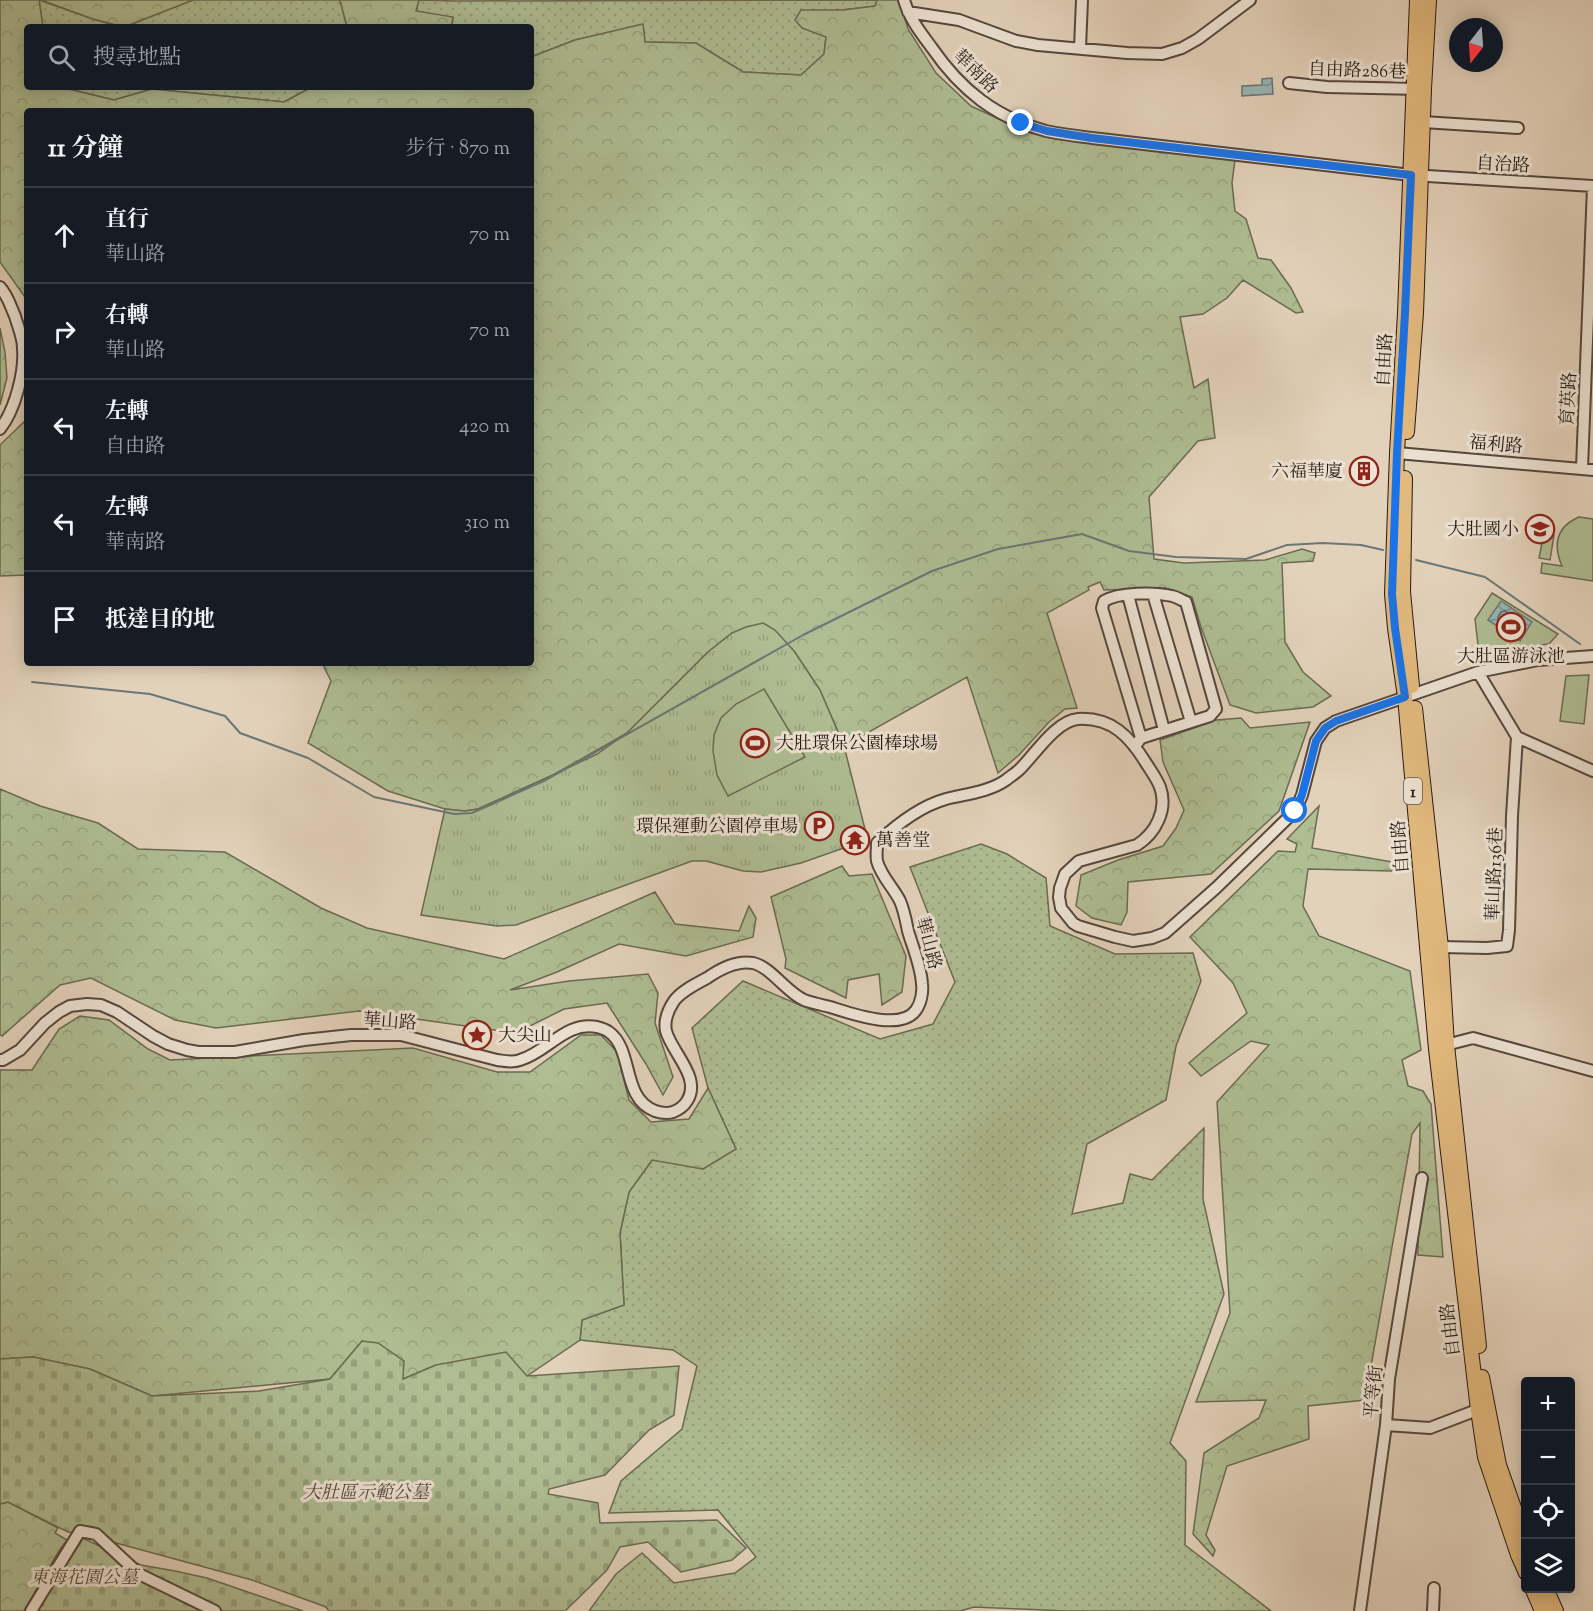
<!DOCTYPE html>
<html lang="zh-TW">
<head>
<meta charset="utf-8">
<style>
  body { margin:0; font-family:"Sorts Mill Goudy","Noto Serif TC",serif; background:#242831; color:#f1f3f6 }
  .controls { position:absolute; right:18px; bottom:18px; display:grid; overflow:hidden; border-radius:6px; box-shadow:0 3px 15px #0003 }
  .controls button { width:54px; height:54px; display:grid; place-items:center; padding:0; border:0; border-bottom:2px solid #363941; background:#171b24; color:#f1f3f6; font:30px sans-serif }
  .compass { position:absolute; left:1449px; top:18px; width:54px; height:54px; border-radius:50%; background:#171b24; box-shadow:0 3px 15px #0003; rotate:197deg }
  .stop { position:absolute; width:18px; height:18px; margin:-14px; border:4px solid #1a73e8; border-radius:50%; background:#fff }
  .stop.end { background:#1a73e8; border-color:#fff; box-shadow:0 2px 6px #0008 }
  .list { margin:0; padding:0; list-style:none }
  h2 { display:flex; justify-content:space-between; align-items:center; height:78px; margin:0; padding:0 24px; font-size:26px }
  h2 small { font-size:20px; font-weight:400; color:#9ea1a6 }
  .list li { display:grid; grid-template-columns:39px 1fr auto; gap:18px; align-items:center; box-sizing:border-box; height:96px; padding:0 24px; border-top:2px solid #363941 }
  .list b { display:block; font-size:22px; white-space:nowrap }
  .list p { margin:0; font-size:20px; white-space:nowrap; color:#9ea1a6 }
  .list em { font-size:20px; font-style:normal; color:#9ea1a6 }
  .icon { flex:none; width:33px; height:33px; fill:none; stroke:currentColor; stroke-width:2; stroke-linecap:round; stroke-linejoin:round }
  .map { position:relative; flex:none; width:1593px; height:1611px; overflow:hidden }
  .search { position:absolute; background:#171b24; box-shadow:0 3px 15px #0003; left:24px; top:24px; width:510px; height:66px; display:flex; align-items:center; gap:15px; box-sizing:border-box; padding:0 21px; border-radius:6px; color:#9ea1a6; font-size:22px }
  .panel { position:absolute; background:#171b24; box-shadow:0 3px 15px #0003; left:24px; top:108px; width:510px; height:558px; border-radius:6px }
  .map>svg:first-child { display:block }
</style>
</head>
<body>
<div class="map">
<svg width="1593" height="1611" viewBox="0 0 1593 1611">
  <defs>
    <pattern id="grass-dots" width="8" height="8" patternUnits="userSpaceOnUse" patternTransform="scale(1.5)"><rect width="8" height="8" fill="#afbd93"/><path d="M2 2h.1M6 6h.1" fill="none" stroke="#96a27e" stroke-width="1.8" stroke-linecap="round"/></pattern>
    <pattern id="forest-crowns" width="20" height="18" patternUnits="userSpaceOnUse" patternTransform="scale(1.5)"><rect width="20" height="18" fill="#afbd93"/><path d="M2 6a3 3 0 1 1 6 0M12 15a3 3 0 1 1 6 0" fill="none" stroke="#96a27e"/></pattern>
    <pattern id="cemetery-stones" width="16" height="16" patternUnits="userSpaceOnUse" patternTransform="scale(1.5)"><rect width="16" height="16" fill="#afbd93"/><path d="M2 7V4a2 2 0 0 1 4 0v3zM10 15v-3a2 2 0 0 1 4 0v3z" fill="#96a27e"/></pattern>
    <pattern id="park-tufts" width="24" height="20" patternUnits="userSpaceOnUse" patternTransform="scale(1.5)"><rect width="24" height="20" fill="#afbd93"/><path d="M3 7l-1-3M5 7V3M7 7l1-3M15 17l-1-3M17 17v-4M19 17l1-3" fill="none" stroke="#96a27e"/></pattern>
    <pattern id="water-waves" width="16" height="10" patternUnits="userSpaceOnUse" patternTransform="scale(1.5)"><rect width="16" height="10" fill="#97b6b7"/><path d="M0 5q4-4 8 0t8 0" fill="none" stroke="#7b9394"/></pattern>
  </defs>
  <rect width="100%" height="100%" fill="#e3d2bb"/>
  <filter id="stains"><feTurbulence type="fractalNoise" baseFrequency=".00333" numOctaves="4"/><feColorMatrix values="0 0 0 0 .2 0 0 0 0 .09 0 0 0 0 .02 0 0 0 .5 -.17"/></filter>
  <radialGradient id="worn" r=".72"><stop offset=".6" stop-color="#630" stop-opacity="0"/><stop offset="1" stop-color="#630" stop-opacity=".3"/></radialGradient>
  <path fill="url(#grass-dots)" stroke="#6a6b54" stroke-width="1.5" d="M 39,0 L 93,19 L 120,27 L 43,27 Z
    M 193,0 L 340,0 L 347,27 L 124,27 Z
    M 419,0 L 456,1 L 877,0 L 876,6 L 842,10 L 826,37 L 824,54 L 801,75 L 743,72 L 696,43 L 645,42 L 643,25 L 575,40 L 531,57 L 531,27 L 451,27 L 453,18 L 416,11 Z
    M 60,87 L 312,87 L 284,102 L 152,89 L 114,100 Z
    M 981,844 L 1007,854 L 1046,878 L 1050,926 L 1115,954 L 1193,953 L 1201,981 L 1176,1046 L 1166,1100 L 1087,1144 L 1072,1214 L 1123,1203 L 1130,1174 L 1152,1180 L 1204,1128 L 1203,1199 L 1224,1294 L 1170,1443 L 1186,1461 L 1185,1545 L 1271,1611 L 1065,1611 L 974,1607 L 960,1611 L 589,1611 L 616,1574 L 642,1553 L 674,1583 L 735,1573 L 756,1557 L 718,1510 L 609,1513 L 621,1481 L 682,1429 L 697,1366 L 673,1350 L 580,1340 L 582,1320 L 624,1305 L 620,1233 L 629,1192 L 653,1159 L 703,1169 L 736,1149 L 708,1088 L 692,1028 L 743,981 L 880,1039 L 933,1024 L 955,982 L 910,867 Z"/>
  <path fill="url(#forest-crowns)" stroke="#6a6b54" stroke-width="1.5" d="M 0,0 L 39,0 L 43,27 L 27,27 L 27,87 L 60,87 L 114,100 L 152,89 L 284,102 L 312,87 L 531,87 L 531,57 L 575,40 L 643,24 L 645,42 L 696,43 L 743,72 L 801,75 L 824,54 L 826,37 L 802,28 L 795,20 L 801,10 L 843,10 L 875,6 L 877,0 L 899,0 L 908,29 L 936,73 L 971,106 L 1014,126 L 1076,142 L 1235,160 L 1232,183 L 1235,211 L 1246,219 L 1258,258 L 1271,260 L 1291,288 L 1303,312 L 1296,313 L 1243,280 L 1227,298 L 1203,314 L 1180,317 L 1194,388 L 1208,379 L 1215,438 L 1198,441 L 1149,497 L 1154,559 L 1184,563 L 1265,560 L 1302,549 L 1315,553 L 1313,561 L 1282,563 L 1285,642 L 1303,672 L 1331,696 L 1313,707 L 1256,713 L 1230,705 L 1201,627 L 1192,597 L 1165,588 L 1104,590 L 1100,582 L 1088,587 L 1089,590 L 1047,613 L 1077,708 L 1065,709 L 1049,722 L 1019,755 L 998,773 L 967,677 L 844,746 L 820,690 L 794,651 L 732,633 L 708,652 L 627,733 L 553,775 L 478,809 L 465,811 L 445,809 L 388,791 L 308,743 L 331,681 L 322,663 L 531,663 L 531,111 L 27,111 L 27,300 L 0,262 Z
    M 41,0 L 193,0 L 124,27 L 93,19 Z
    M 340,0 L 419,0 L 416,11 L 453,17 L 451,27 L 347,27 Z
    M 0,328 L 5,352 L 7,378 L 0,405 Z
    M 27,419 L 27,575 L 0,576 L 0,445 Z
    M 1241,718 L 1250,728 L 1310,722 L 1279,811 L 1211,874 L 1128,882 L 1127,912 L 1121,925 L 1092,918 L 1076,906 L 1081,875 L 1118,860 L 1163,846 L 1176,828 L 1184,810 L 1163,762 L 1160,740 L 1216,720 Z
    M 0,789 L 40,806 L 98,823 L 138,849 L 225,852 L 321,908 L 367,928 L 504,959 L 655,892 L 675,924 L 739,931 L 749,906 L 756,918 L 753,937 L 686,956 L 619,944 L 557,972 L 510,990 L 569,981 L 648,974 L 658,993 L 655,1023 L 673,1077 L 663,1095 L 646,1064 L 607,1003 L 564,1009 L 516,1033 L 359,1011 L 216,1028 L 175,1020 L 91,978 L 60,985 L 2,1036 L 0,1035 Z
    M 1319,806 L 1312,848 L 1398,863 L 1392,871 L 1308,869 L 1303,906 L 1319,936 L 1410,971 L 1421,1050 L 1402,1060 L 1408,1086 L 1423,1091 L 1431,1104 L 1443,1257 L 1418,1255 L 1420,1123 L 1412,1134 L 1365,1400 L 1308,1406 L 1309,1439 L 1227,1466 L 1206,1535 L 1215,1550 L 1213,1556 L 1193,1534 L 1204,1453 L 1259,1418 L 1266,1400 L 1196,1402 L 1230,1313 L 1217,1102 L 1269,1045 L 1251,1041 L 1201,1076 L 1189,1063 L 1247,1013 L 1233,983 L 1190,937 L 1278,851 L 1295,852 L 1297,844 L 1287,839 Z
    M 842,866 L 849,876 L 872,874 L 906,956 L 902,992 L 882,1005 L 879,974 L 848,980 L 846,998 L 785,968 L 786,959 L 771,897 Z
    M 80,1016 L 109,1020 L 148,1049 L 170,1060 L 413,1048 L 497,1072 L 530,1072 L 581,1035 L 601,1035 L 617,1052 L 629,1100 L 651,1122 L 689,1119 L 708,1088 L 736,1149 L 703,1169 L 652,1160 L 629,1192 L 620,1233 L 624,1305 L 582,1320 L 580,1340 L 527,1376 L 436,1365 L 403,1379 L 362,1341 L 330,1379 L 152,1396 L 90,1369 L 33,1357 L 0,1359 L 0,1070 L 32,1070 L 59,1029 Z
    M 8,1502 L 58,1528 L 55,1533 L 67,1540 L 59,1551 L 24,1611 L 0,1611 L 0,1504 Z"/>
  <path fill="url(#cemetery-stones)" stroke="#6a6b54" stroke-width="1.5" d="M 362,1341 L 378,1343 L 404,1361 L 403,1379 L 436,1365 L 506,1352 L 527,1376 L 679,1366 L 674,1415 L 649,1430 L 605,1475 L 549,1489 L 548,1494 L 598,1503 L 600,1523 L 717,1520 L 746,1548 L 732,1560 L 681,1572 L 648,1542 L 620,1547 L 607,1570 L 565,1611 L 329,1611 L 326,1607 L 252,1580 L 83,1534 L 68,1532 L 8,1502 L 0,1504 L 0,1359 L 33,1357 L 90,1369 L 152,1396 L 259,1391 L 330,1379 Z
    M 70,1537 L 80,1537 L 141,1565 L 175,1571 L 207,1578 L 303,1611 L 24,1611 L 59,1551 Z"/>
  <path fill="url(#park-tufts)" stroke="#6a6b54" stroke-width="1.5" d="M 763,623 L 775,630 L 794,651 L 820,690 L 844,746 L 866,833 L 864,841 L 801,863 L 761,872 L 743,871 L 706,861 L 692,861 L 516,925 L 497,926 L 421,915 L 445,809 L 465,811 L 478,809 L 553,775 L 597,754 L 627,733 L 708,652 L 732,633 L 746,627 Z"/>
  <path fill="#afbd93" stroke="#6a6b54" stroke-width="1.5" d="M 1579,517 L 1593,519 L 1593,581 L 1541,573 L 1542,563 L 1562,566 C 1553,545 1556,527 1579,517 Z
    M 1544,533 L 1554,535 L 1550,560 L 1539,558 Z
    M 1492,593 L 1558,634 L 1549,644 L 1479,653 L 1475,619 Z
    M 1589,675 L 1584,724 L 1560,721 L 1566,676 Z
    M 764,689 L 805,757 L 728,796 L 717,775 L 713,751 L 714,735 L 721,718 L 736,704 Z"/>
  <path fill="url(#water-waves)" stroke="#6a7776" stroke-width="1.5" d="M 1272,78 L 1273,94 L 1242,96 L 1242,86 L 1262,85 L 1262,79 Z
    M 1501,601 L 1532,622 L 1520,641 L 1488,620 Z"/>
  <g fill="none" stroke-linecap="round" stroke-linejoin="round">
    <path stroke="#5e6866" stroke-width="1.5" d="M 1505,611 L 1522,623 L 1523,626 L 1519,631 L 1516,631 L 1498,619 L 1498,617 L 1501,612 Z"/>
    <path stroke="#6a7776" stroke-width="2" d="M 1416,560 L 1485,577 L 1580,644
      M 32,682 L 150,694 L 225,716 L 240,733 L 308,758 L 374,797 L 454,814 L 472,813 L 546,780 L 803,635 L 932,571 L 998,549 L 1082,534 L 1129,551 L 1176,557 L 1246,559 L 1287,545 L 1323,543 L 1361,545 L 1383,550"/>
    <g stroke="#55473e" stroke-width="14">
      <path id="minor" d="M 904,0 C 909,18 921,33 932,48 C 961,90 996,118 1046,131 C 1061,134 1077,136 1092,138 L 1411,175 L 1593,186
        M 908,12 L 959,20 L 1016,41 L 1038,45 L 1127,53 L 1162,54 L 1182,48 L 1198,39 L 1250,0
        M 1080,48 L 1082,0
        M 1289,83 L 1327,87 L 1420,89
        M 1423,122 L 1518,128
        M 0,287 C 8,296 10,305 15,316 C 18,327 23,337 23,348 C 25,372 15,410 0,429
        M 1397,453 L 1593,470
        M 1582,468 L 1593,187
        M 1153,594 L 1191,722
        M 1128,595 L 1164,730
        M 1478,672 L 1517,737 L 1593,771
        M 1135,746 L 1141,738 L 1210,716 L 1216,709 L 1186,602 C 1181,600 1177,597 1172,596 C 1155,592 1119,592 1104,601 L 1102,608 L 1141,738
        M 1441,947 L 1487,948 L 1507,946 L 1509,930 L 1512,816 L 1517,737
        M 1442,1046 L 1473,1038 L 1593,1071
        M 0,1060 L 3,1060 L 20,1050 L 45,1023 L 59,1012 L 70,1006 L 87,1004 L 101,1005 L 117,1012 L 153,1036 L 168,1044 L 187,1050 L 198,1052 L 235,1052 L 304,1040 L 351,1035 L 401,1035 L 497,1060 C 505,1061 513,1063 520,1060 C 548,1052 565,1021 597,1027 C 601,1028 605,1029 609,1032 C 634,1050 621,1098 655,1111 C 661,1113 667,1114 673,1112 C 678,1110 684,1106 687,1101 C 702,1078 672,1053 666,1031 C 664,1021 668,1010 674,1001 C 681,991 696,984 707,978 C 720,969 736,960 753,963 C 771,967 786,992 804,1000 C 812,1003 822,1005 830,1007 C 850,1013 901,1032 916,1010 C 921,1003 923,992 922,984 C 921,966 913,948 908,931 C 906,921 904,910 900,901 C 893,887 881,876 877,861 C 876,856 877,849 877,843 C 895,826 921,806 946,799 C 966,794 989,792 1006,780 C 1011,776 1016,773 1020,769 C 1035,754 1056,721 1078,719 C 1112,717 1130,737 1146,763 C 1151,771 1157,779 1160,787 C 1168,809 1156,833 1137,845 L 1079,861 L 1065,874 L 1060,888 L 1059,897 L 1061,908 L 1073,923 L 1078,926 L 1115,937 L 1133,941 L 1152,938 L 1165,933 L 1216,888 L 1295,811 L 1302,795 L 1316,741 L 1325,728 L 1336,721 L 1478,672 L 1538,660 L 1593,656
        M 1386,1425 L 1430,1428 L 1477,1410
        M 31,1611 L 80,1531 L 96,1534 L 139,1574 L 215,1611
        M 1360,1611 L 1386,1425 L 1389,1379 L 1422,1178
        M 1433,1611 L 1434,1588"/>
    </g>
    <g stroke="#261914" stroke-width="16">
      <path id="major" d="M 1417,0 L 1405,313 L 1397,453 L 1392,594 L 1395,628 L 1405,697 L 1436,1049 L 1478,1410 L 1485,1457 L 1518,1555 L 1526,1573
        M 1407,432 L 1416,313 L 1424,89 L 1429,0
        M 1405,478 L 1403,592 L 1412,686
        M 1415,708 L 1441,947 L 1447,1045 L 1479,1346
        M 1482,1377 L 1499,1465 L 1526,1542
        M 1532,1588 L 1542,1611
        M 1546,1588 L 1556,1611"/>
    </g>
    <use href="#minor" stroke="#ede2d3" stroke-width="10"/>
    <use href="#major" stroke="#e2b97e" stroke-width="14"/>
  </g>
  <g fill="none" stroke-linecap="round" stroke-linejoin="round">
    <path stroke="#1a73e8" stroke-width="8" d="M 1021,123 L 1047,131 L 1092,138 L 1411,175 L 1405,313 L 1397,453 L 1392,594 L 1395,628 L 1405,697 L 1336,721 L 1325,728 L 1316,741 L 1302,795 L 1295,811"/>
  </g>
  <defs>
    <g id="building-ring" transform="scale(1.5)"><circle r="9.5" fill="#ede2d3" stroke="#8f2418" stroke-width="1.5"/><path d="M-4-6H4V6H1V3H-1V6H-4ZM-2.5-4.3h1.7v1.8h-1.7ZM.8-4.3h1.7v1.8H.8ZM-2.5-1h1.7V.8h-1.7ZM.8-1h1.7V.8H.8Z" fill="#8f2418"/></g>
    <g id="school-ring" transform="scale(1.5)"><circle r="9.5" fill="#ede2d3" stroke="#8f2418" stroke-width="1.5"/><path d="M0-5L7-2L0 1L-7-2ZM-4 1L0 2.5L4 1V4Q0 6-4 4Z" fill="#8f2418"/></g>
    <g id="stadium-ring" transform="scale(1.5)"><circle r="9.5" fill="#ede2d3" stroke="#8f2418" stroke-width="1.5"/><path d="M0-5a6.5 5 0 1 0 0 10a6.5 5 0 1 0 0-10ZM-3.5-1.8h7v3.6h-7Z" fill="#8f2418"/></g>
    <g id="parking-ring" transform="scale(1.5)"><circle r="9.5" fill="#ede2d3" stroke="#8f2418" stroke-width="1.5"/><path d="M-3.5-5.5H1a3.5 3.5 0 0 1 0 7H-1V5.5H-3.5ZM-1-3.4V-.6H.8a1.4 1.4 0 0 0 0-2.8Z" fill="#8f2418"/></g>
    <g id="temple-ring" transform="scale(1.5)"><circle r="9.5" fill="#ede2d3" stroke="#8f2418" stroke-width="1.5"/><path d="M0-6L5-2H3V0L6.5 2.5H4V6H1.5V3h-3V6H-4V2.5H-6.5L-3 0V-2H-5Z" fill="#8f2418"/></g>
    <g id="sight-ring" transform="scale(1.5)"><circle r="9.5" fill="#ede2d3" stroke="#8f2418" stroke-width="1.5"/><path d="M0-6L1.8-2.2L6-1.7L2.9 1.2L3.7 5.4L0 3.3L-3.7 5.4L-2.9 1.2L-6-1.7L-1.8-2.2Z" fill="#8f2418"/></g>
  </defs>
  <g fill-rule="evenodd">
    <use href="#building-ring" x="1364" y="471"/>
    <use href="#school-ring" x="1540" y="529"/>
    <use href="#stadium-ring" x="1511" y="627"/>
    <use href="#stadium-ring" x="755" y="743"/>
    <use href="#parking-ring" x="819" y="826"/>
    <use href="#temple-ring" x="855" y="840"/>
    <use href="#sight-ring" x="477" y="1035"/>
  </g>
  <g text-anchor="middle" stroke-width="6" stroke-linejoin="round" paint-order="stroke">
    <rect fill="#ede2d3" stroke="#62554d" stroke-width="1.5" x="1404" y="778" width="18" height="26" rx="4.5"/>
    <g font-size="16" font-weight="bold" fill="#261914">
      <text x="1413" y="797">1</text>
    </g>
    <g font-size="18" fill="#261914" stroke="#ede2d3">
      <text transform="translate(1357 70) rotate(2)" y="6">自由路286巷</text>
      <text transform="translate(976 71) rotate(44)" y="6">華南路</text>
      <text transform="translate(1503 164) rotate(3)" y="6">自治路</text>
      <text transform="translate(1384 360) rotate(-87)" y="6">自由路</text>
      <text transform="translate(1568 399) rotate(-87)" y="6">育英路</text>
      <text transform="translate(1496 444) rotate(5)" y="6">福利路</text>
      <text transform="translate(1400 847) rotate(-95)" y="6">自由路</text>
      <text transform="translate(1494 874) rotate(-88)" y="6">華山路136巷</text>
      <text transform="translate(929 943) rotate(75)" y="6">華山路</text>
      <text transform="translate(390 1021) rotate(4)" y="6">華山路</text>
      <text transform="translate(1450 1330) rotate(-97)" y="6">自由路</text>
      <text transform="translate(1373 1392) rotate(-84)" y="6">平等街</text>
    </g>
    <g font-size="18" fill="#261914" stroke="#ede2d3" text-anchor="end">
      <text x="1343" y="477">六福華廈</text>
      <text x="1519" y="535">大肚國小</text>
      <text x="1511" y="662" text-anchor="middle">大肚區游泳池</text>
      <text x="776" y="749" text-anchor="start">大肚環保公園棒球場</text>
      <text x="798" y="832">環保運動公園停車場</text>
      <text x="876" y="846" text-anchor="start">萬善堂</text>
      <text x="498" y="1041" text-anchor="start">大尖山</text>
    </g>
    <g font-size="18" font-style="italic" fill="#4f4a3a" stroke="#ede2d3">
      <text x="366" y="1498">大肚區示範公墓</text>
      <text x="84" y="1583">東海花園公墓</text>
    </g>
  </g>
  <rect width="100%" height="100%" filter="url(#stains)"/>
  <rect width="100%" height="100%" fill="url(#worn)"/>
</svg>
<div class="controls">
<button>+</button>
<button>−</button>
<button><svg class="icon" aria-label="locate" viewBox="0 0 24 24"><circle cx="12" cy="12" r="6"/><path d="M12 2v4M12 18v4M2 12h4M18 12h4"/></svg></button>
<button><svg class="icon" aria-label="layers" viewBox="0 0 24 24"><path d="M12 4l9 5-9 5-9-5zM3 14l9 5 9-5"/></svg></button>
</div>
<svg class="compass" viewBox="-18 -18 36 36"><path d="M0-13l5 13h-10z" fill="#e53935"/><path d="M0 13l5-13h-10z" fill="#9ea1a6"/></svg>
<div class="stop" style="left:1295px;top:811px"></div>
<div class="stop end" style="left:1021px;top:123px"></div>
<div class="search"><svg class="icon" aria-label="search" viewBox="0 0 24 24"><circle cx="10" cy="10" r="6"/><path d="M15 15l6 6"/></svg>搜尋地點</div>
<section class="panel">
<h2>11 分鐘<small>步行 · 870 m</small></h2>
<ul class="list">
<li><svg class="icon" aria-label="ahead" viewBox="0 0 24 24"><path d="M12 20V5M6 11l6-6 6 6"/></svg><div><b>直行</b><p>華山路</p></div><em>70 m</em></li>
<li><svg class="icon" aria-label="right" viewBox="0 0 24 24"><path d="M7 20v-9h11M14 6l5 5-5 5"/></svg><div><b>右轉</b><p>華山路</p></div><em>70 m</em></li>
<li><svg class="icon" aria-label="left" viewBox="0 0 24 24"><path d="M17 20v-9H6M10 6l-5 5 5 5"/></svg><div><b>左轉</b><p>自由路</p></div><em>420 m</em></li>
<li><svg class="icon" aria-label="left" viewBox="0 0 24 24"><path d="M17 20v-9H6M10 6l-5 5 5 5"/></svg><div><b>左轉</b><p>華南路</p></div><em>310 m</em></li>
<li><svg class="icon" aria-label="arrive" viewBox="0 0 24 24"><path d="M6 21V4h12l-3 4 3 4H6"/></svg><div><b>抵達目的地</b></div></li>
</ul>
</section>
</div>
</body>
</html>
